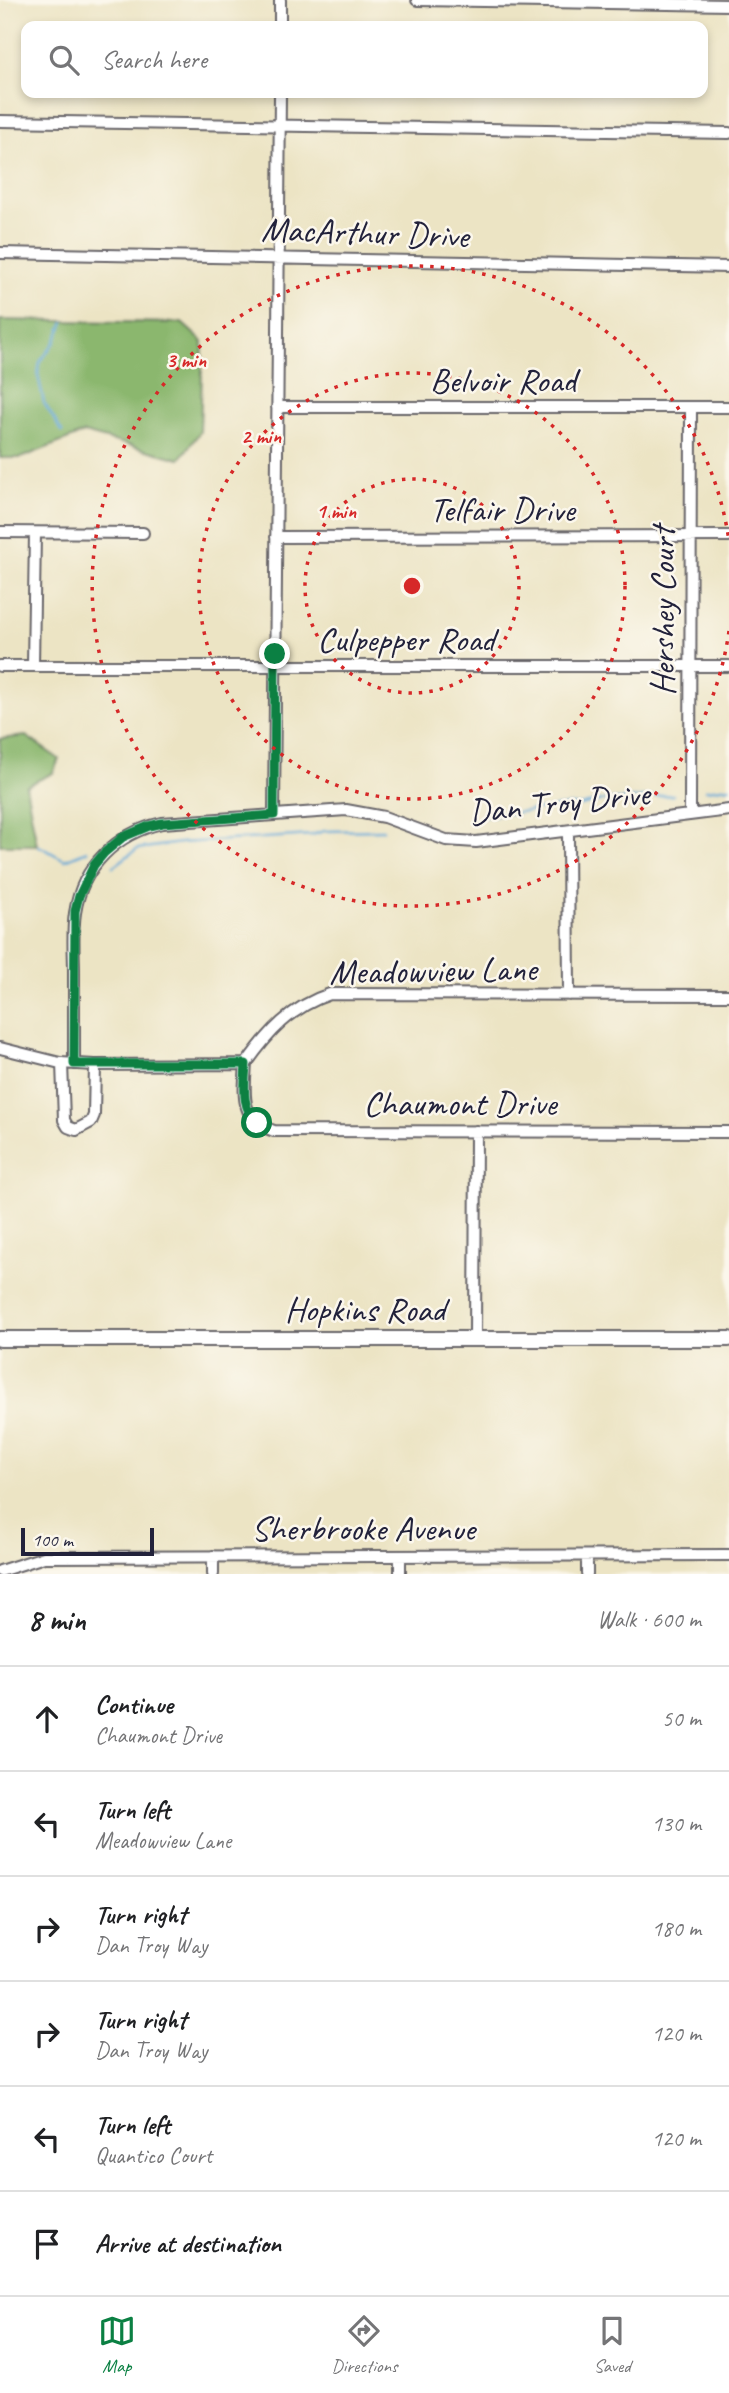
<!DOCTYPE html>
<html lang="en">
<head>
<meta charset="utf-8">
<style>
  body { margin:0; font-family:Caveat,sans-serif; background:#f2f2f2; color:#202124 }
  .scale { position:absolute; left:21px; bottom:18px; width:133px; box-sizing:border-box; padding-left:7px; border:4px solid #22223b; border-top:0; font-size:19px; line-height:24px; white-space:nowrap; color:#22223b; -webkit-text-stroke:5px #fbf7ec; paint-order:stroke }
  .stop { position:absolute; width:21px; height:21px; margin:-16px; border:5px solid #0b8043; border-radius:50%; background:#fff }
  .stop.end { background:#0b8043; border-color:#fff; box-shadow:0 2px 7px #0008 }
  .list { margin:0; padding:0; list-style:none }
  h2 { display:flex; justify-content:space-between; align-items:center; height:91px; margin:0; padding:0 28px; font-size:30px }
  h2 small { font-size:23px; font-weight:400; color:#757577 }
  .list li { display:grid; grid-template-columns:46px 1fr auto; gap:21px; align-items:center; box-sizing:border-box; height:105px; padding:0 28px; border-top:2px solid #e0e0e0 }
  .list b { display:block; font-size:26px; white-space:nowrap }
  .list p { margin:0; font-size:23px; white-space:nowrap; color:#757577 }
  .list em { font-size:23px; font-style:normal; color:#757577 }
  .icon { flex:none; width:38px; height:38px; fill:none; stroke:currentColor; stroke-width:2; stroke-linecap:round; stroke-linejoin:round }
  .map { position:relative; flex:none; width:729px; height:1574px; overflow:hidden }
  .search { position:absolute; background:#fff; box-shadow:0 4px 10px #0003; left:21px; right:21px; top:21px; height:77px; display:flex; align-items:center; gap:18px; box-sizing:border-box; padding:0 24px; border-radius:14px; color:#757577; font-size:26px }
  .sheet { height:721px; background:#fff }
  nav { display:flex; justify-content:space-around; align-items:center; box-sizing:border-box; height:98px; border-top:2px solid #e0e0e0; background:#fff; font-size:19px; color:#757577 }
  nav a { display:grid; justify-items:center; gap:4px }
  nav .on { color:#0b8043 }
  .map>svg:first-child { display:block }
</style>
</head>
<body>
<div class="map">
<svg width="729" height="1574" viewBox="0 0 729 1574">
  <rect width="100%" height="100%" fill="#fbf7ec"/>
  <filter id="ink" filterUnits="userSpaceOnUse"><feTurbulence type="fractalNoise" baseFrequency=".0143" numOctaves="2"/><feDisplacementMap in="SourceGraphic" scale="14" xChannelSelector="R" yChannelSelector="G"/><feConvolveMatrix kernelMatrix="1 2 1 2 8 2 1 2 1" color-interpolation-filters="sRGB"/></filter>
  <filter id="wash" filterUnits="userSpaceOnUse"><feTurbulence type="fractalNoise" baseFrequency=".00686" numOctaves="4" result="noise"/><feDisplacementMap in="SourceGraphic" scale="28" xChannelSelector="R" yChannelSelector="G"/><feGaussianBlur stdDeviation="1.57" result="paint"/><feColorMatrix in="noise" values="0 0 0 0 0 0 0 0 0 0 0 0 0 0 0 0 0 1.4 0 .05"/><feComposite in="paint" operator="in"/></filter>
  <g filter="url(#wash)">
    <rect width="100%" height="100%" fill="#ece4c4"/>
    <path fill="#8bb76e" stroke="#566c54" stroke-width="2" d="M 0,320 L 182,323 L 203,342 L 200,432 L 180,459 L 84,433 L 21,458 L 0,458 Z
      M 26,736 L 59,759 L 53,773 L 26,786 L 37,845 L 0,845 L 0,739 Z"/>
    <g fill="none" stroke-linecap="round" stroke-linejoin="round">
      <path stroke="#5fa6d5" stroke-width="2.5" d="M 62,432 L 44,403 L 38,375 L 40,362 L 55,342 L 64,322
        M 706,790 L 729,787
        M 483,817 L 571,805 L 581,806 L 599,801 L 673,795
        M 39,846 L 65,860 L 87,851
        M 113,867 L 137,849 L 180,843 L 297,836 L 312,835 L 324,831 L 383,830"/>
    </g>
  </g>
  <g filter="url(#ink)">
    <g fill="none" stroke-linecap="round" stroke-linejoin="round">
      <g stroke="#69666b" stroke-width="14">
        <path id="minor" d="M 417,0 L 729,5
          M 280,26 L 280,0
          M 0,121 L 729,133
          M 0,253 L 729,267
          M 277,407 L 729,407
          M 0,532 L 143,533
          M 276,537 L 729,536
          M 0,666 L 729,666
          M 33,666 L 35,533
          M 274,815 L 280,93
          M 690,815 L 691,407
          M 568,832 L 569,995
          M 0,1048 L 60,1063 L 95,1065 L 246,1064
          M 62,1063 L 64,1120 L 68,1127 L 76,1130 L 91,1122 L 94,1115 L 95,1065
          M 74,1064 C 74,1033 74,1003 74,972 C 74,953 72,933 75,913 C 82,866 117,833 162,823 L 346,810 L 384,817 L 446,840 L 476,842 L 729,810
          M 246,1064 C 244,1094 239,1120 274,1131 L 729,1132
          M 246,1064 C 268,1033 292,1006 330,994 L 729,995
          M 475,1339 L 476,1131
          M 400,1556 L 400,1574
          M 0,1571 L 44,1557 L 729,1555
          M 213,1574 L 213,1556
          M 587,1574 L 587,1556"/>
      </g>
      <g stroke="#69666b" stroke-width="18">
        <path id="tertiary" d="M 0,1339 L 729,1339"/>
      </g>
      <use href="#minor" stroke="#fff" stroke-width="10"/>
      <use href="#tertiary" stroke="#fff" stroke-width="14"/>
    </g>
  </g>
  <g fill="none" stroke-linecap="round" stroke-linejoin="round" filter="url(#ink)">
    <path stroke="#0b8043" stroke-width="9" d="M 257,1123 C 240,1106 245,1086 246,1064 L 74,1064 L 75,911 L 79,896 L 94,865 L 104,853 L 123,837 L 149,826 L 162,823 L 274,815 L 275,654"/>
  </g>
  <g fill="none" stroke="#d62828" stroke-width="3.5" stroke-dasharray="3.5 7">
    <circle cx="412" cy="586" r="107"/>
    <circle cx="412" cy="586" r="213"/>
    <path d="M729 631A320 320 0 1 1 729 541"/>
  </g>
  <g text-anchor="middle" stroke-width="5" stroke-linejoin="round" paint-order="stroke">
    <g font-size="35" fill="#22223b" stroke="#fbf7ec">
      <text transform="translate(365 232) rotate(2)" y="12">MacArthur Drive</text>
      <text x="503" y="392">Belvoir Road</text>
      <text x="502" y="521">Telfair Drive</text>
      <text transform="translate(662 611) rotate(-90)" y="12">Hershey Court</text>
      <text x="406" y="651">Culpepper Road</text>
      <text transform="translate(559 802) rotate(-6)" y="12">Dan Troy Drive</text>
      <text transform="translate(433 970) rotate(-1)" y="12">Meadowview Lane</text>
      <text x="460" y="1115">Chaumont Drive</text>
      <text x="365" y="1321">Hopkins Road</text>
      <text x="363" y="1540">Sherbrooke Avenue</text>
    </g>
  </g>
  <circle cx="412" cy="586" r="10" fill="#d62828" stroke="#fbf7ec" stroke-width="3.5"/>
  <g font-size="21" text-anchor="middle" font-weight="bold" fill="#d62828" stroke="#fbf7ec" stroke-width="5" stroke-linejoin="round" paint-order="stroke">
    <text x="186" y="367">3 min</text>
    <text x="261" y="443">2 min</text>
    <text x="336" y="518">1 min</text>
  </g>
</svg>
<div class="scale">100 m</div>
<div class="stop" style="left:257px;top:1123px"></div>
<div class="stop end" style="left:275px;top:654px"></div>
<div class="search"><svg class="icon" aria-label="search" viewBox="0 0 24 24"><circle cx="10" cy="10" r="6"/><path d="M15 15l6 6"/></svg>Search here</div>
</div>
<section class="sheet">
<h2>8 min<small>Walk · 600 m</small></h2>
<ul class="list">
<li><svg class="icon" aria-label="ahead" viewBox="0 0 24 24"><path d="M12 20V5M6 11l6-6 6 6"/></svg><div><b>Continue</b><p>Chaumont Drive</p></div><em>50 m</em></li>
<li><svg class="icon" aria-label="left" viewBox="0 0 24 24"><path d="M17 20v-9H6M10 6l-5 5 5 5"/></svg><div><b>Turn left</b><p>Meadowview Lane</p></div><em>130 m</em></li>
<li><svg class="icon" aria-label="right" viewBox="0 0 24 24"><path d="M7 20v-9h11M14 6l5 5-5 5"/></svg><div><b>Turn right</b><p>Dan Troy Way</p></div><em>180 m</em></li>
<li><svg class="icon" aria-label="right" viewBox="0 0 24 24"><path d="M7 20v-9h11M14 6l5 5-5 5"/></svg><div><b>Turn right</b><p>Dan Troy Way</p></div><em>120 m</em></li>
<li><svg class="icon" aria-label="left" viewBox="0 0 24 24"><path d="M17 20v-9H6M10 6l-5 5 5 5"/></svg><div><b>Turn left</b><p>Quantico Court</p></div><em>120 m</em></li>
<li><svg class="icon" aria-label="arrive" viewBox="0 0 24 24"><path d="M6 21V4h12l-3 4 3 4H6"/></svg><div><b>Arrive at destination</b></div></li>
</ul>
</section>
<nav>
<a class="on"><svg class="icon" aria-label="map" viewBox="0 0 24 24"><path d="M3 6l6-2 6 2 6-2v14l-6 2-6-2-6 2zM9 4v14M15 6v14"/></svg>Map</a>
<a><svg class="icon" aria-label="directions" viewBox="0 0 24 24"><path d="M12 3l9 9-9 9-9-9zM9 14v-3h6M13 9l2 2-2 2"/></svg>Directions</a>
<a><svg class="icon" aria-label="saved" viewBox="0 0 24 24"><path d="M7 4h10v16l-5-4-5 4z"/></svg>Saved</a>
</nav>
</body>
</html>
